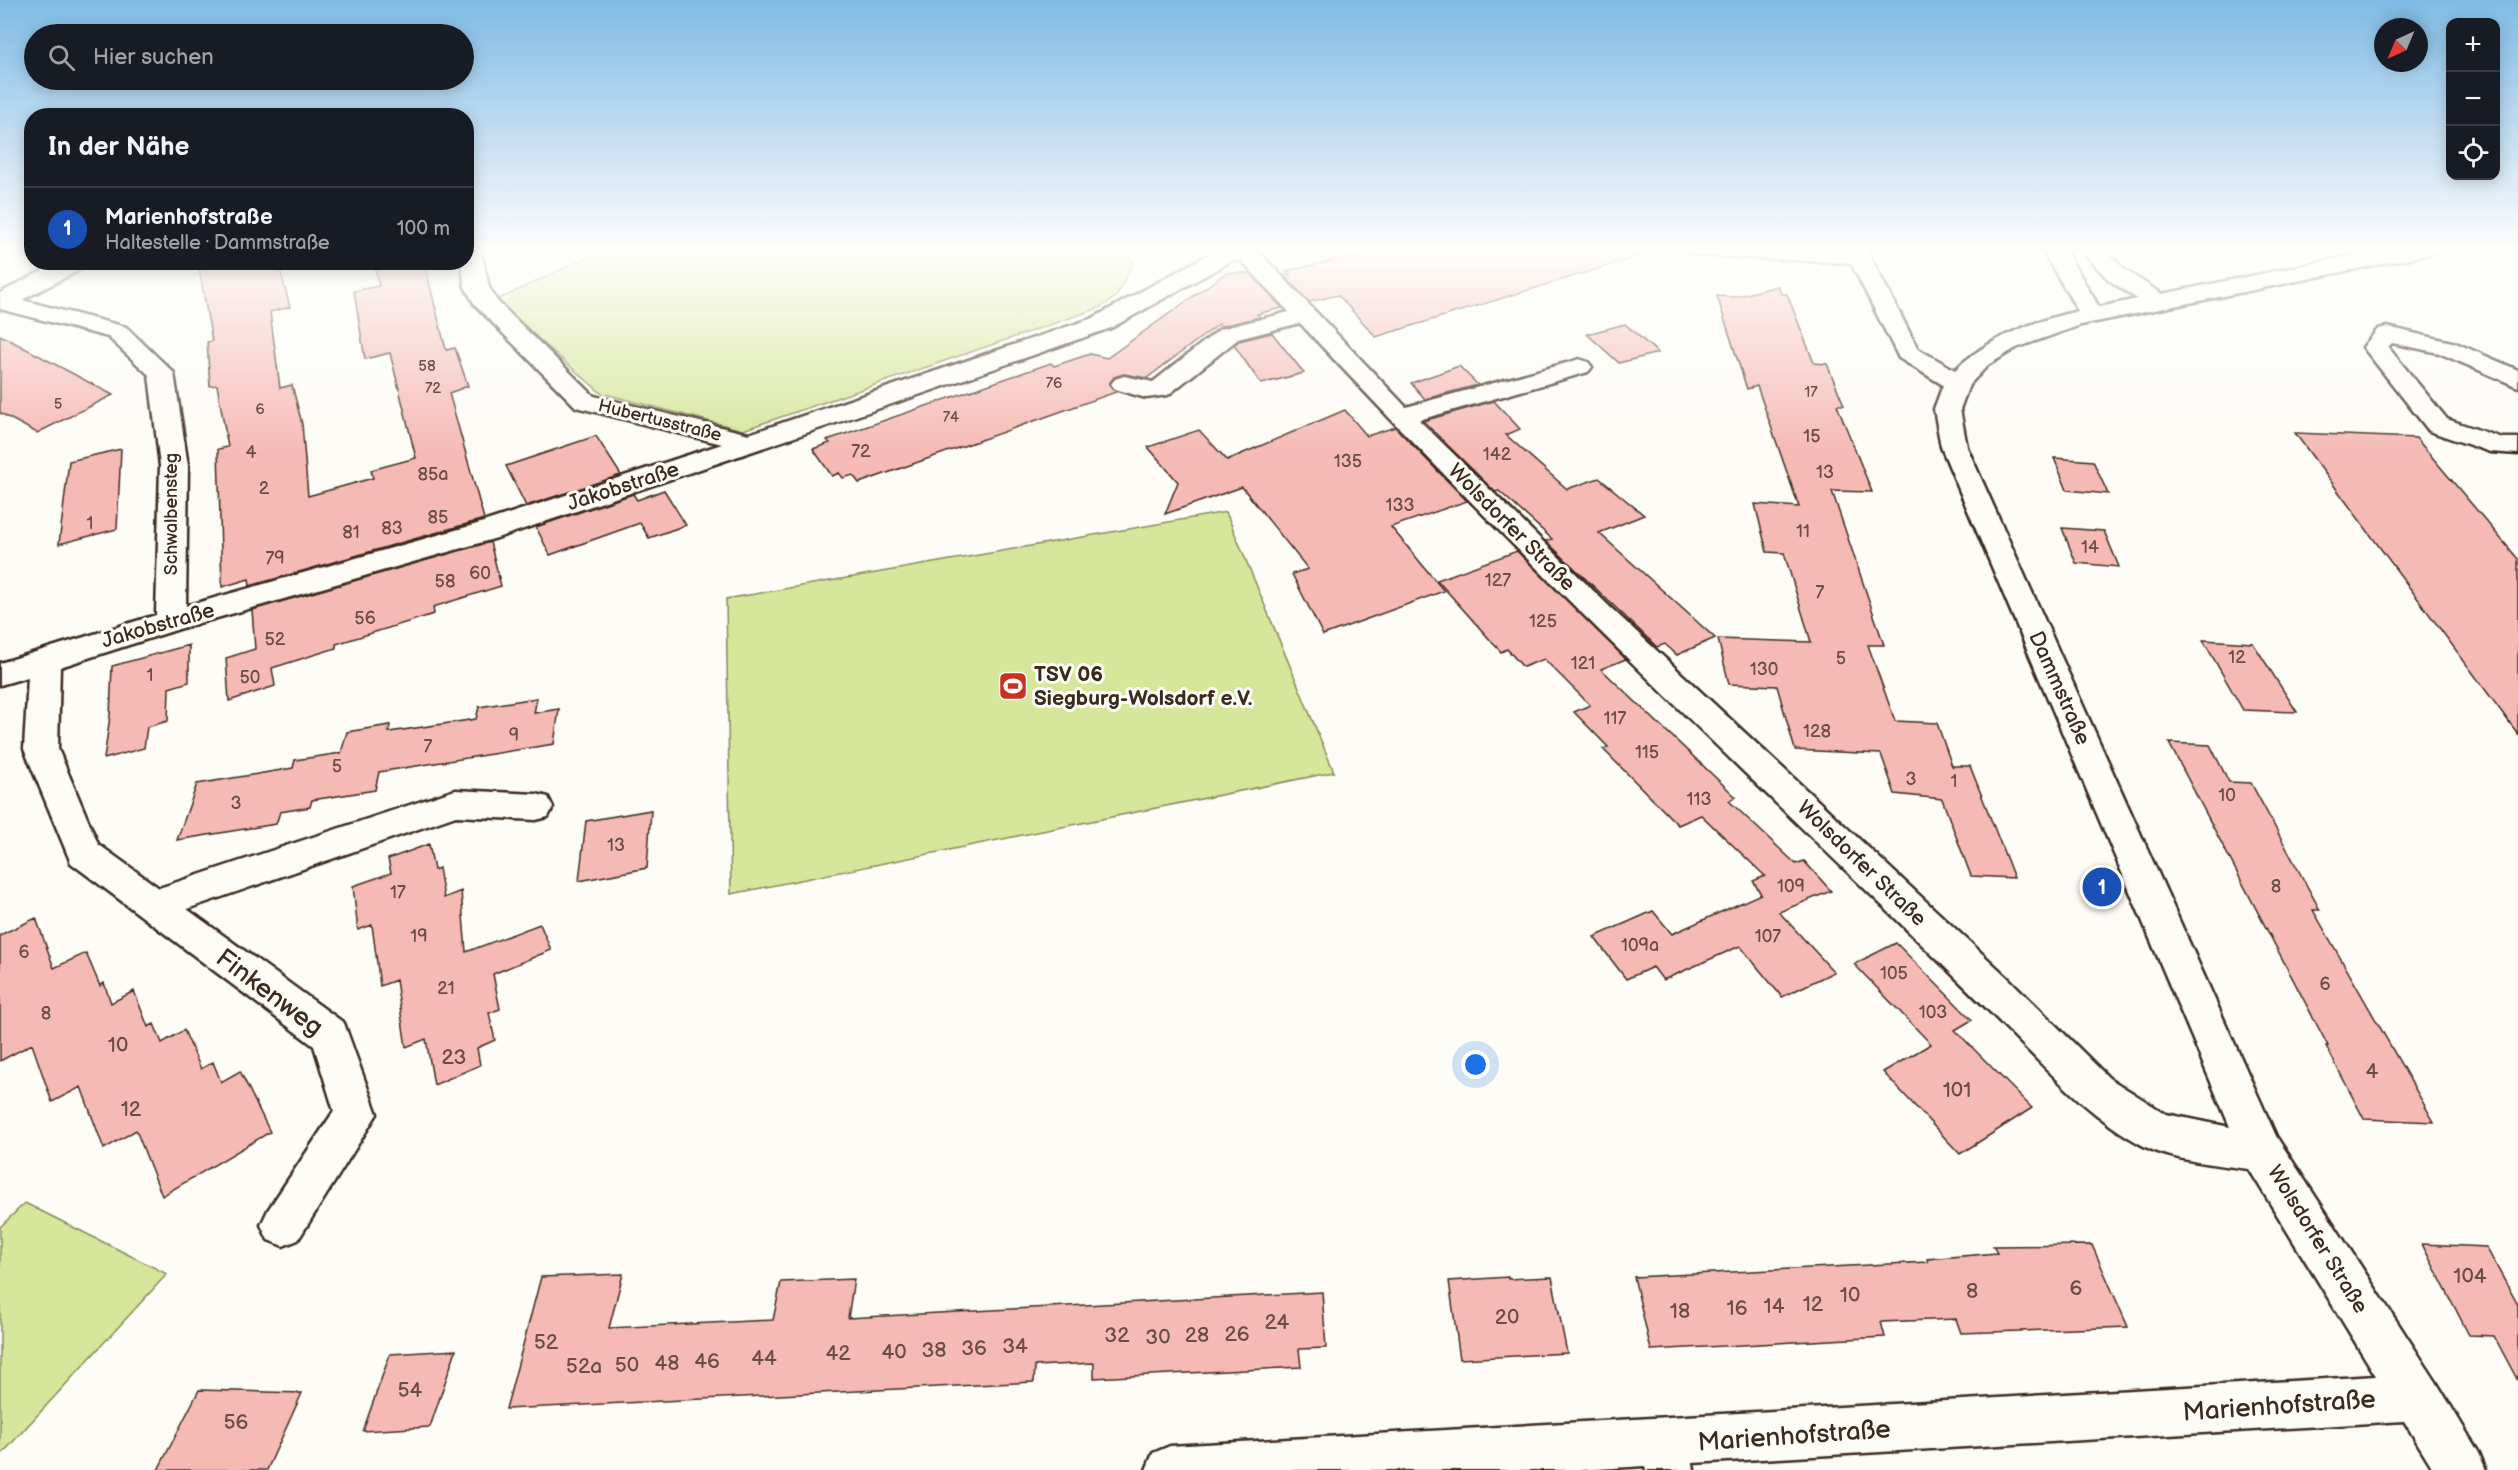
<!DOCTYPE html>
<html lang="de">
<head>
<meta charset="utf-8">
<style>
  body { margin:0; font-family:"Balsamiq Sans",sans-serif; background:#20242c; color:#f1f3f6 }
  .controls { position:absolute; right:18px; top:18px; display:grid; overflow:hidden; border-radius:12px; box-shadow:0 3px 15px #0003 }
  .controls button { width:54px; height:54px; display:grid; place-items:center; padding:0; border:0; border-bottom:2px solid #363941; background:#171b24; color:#f1f3f6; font:30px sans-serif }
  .compass { position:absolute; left:2374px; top:18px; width:54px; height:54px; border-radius:50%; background:#171b24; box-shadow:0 3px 15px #0003; rotate:224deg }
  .you { position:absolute; left:1476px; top:1065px; width:21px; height:21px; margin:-15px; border:4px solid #fff; border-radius:50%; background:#1a73e8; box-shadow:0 0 0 9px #1a73e833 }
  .badge { display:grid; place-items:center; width:39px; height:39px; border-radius:50%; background:#c8321e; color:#fff; font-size:20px; font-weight:700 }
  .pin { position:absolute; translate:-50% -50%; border:3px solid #fff; box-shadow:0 2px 6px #0006 }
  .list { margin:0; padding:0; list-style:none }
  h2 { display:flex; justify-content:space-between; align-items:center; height:78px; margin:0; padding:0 24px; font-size:26px }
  h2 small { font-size:20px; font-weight:400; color:#9ea1a6 }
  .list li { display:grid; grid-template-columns:39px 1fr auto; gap:18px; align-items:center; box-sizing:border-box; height:84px; padding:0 24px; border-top:2px solid #363941 }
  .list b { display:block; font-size:22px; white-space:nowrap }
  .list p { margin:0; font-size:20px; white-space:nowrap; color:#9ea1a6 }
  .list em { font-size:20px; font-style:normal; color:#9ea1a6 }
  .icon { flex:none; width:33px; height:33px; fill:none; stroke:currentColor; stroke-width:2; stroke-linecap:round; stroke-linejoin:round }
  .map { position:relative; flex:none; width:2518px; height:1470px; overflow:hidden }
  .search { position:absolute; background:#171b24; box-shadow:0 3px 15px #0003; left:24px; top:24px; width:450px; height:66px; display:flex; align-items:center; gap:15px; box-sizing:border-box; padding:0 21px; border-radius:33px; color:#9ea1a6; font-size:22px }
  .panel { position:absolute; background:#171b24; box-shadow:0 3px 15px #0003; left:24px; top:108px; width:450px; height:162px; border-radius:24px }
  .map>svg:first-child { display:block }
</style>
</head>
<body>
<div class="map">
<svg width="2518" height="1470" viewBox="0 0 2518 1470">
  <rect width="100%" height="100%" fill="#fdfcf7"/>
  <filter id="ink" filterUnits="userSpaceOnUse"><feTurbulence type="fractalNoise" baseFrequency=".0167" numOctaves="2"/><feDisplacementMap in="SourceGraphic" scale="12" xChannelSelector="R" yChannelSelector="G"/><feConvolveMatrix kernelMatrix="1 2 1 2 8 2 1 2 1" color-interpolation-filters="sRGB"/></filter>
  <g filter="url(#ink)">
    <path fill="#d6e69a" stroke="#88885c" stroke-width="1.5" d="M 606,248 L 1118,248 L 1134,261 L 1116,297 L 1099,308 L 743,430 L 601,393 L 495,301 Z
      M 1226,512 L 1334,772 L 731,894 L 726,599 Z
      M 25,1203 L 167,1274 L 0,1456 L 0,1227 Z"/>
    <path fill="#f6bab4" stroke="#3b2a1e" stroke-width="1.5" d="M 1390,248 L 1639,248 L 1640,256 L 1376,337 L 1338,295 L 1309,302 L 1284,275 L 1290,275 L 1286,271 Z
      M 198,262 L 278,262 L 290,307 L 270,312 L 280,388 L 292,385 L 302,424 L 308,496 L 373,478 L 371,470 L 416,458 L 390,353 L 365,359 L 354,291 L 379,286 L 374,262 L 424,262 L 446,350 L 455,348 L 468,386 L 449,393 L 484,519 L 250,586 L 249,579 L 222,587 L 218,449 L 228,447 L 217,385 L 210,386 L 207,342 L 212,341 Z
      M 1226,273 L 1250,273 L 1282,308 L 1257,314 L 1260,317 L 1221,326 L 1219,324 L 1147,378 L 1124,374 L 1114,377 L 1109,384 L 1116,392 L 859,483 L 853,475 L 843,478 L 839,473 L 832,476 L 813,449 L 830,443 L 827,440 L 1051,363 L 1054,366 L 1090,354 L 1107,358 Z
      M 1778,286 L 1781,294 L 1787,294 L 1814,363 L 1827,364 L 1844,405 L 1837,405 L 1872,492 L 1832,491 L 1884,645 L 1868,645 L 1895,721 L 1937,723 L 1952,766 L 1970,766 L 2014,878 L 1971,876 L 1942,799 L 1895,794 L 1881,754 L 1795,750 L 1777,686 L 1729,684 L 1718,639 L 1811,642 L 1784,553 L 1767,552 L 1755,504 L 1799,507 L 1757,386 L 1747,389 L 1717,296 L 1735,297 Z
      M 1625,324 L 1658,353 L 1619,363 L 1587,334 Z
      M 1272,333 L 1304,373 L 1261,384 L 1234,345 L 1239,341 Z
      M 0,335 L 113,395 L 37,433 L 0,413 Z
      M 1459,366 L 1478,385 L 1425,399 L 1411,383 Z
      M 1494,401 L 1520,429 L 1506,435 L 1567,489 L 1599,478 L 1644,515 L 1599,533 L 1715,638 L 1677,655 L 1665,644 L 1657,647 L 1546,541 L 1552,539 L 1499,491 L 1495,492 L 1423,421 Z
      M 1345,410 L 1367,436 L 1395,427 L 1467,501 L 1391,527 L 1444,591 L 1323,635 L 1292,574 L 1308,569 L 1242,487 L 1165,514 L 1178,482 L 1148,447 L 1199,430 L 1227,460 Z
      M 2295,433 L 2416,438 L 2518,559 L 2518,734 Z
      M 596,436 L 621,475 L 526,506 L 506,466 Z
      M 121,449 L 117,529 L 59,544 L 69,461 Z
      M 2054,458 L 2093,461 L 2108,494 L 2067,490 Z
      M 664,490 L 686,525 L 649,538 L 640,523 L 550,555 L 536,527 L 633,494 L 637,500 Z
      M 2062,528 L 2104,531 L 2119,567 L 2076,563 Z
      M 490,542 L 501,586 L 433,607 L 434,614 L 336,644 L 336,648 L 272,668 L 275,686 L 229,701 L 226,658 L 255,649 L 252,610 Z
      M 1517,551 L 1626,659 L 1601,669 L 1736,797 L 1729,801 L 1796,864 L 1804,861 L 1831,891 L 1779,912 L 1834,972 L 1782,997 L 1740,946 L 1663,980 L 1653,967 L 1626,979 L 1594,937 L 1653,911 L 1672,934 L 1761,894 L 1753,881 L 1765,876 L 1701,815 L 1678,825 L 1603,749 L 1608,747 L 1574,712 L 1590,705 L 1544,659 L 1523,667 L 1507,649 L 1501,652 L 1437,580 Z
      M 2203,640 L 2253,643 L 2297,712 L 2243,710 Z
      M 189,645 L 189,682 L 169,688 L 168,721 L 147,727 L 144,748 L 104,759 L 110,716 L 112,666 Z
      M 537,698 L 534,713 L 559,709 L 554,744 L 379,772 L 375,790 L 312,800 L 310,807 L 280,812 L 276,824 L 177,840 L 197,784 L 293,768 L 295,760 L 341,753 L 347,732 L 390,725 L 389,732 L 476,719 L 479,707 Z
      M 2169,743 L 2210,745 L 2229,782 L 2251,783 L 2320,910 L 2313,910 L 2434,1122 L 2364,1119 L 2326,1046 L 2328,1046 Z
      M 651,810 L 647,868 L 579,881 L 586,821 Z
      M 429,844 L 434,870 L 439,868 L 444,898 L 461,891 L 466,952 L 540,924 L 551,950 L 493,974 L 500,1009 L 489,1013 L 495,1040 L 477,1048 L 480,1065 L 434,1085 L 426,1039 L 406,1047 L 396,980 L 380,986 L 372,925 L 358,930 L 353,886 L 391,873 L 388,859 Z
      M 36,918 L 54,968 L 86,953 L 100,986 L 104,983 L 111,1003 L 134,991 L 148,1027 L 154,1024 L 162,1043 L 184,1030 L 201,1069 L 213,1062 L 221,1082 L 240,1071 L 270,1132 L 162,1196 L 136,1130 L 104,1149 L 81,1087 L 52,1102 L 32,1044 L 0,1061 L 0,935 Z
      M 1896,943 L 1972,1020 L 1955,1030 L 2032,1108 L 1960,1154 L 1883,1072 L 1931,1044 L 1854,964 Z
      M 2422,1244 L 2486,1247 L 2518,1305 L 2518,1381 L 2494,1336 L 2469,1335 Z
      M 2092,1245 L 2128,1327 L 1961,1333 L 1956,1319 L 1881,1322 L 1885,1337 L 1651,1350 L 1634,1277 L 1928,1262 L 1927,1259 L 1997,1253 L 1993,1246 Z
      M 623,1274 L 609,1328 L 773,1320 L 781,1282 L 854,1279 L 848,1318 L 1322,1292 L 1326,1348 L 1299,1349 L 1301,1367 L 1094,1378 L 1094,1363 L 1035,1366 L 1034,1382 L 506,1409 L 541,1277 Z
      M 1508,1277 L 1508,1279 L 1552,1277 L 1567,1353 L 1460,1359 L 1449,1281 Z
      M 456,1350 L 430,1427 L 363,1431 L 390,1354 Z
      M 199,1390 L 302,1393 L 267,1470 L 158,1470 Z"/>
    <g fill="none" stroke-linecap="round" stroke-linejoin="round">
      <g stroke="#3b2a1e" stroke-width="5">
        <path id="minor" d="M 466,248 L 480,248 L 489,287 L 497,301 L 594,396 L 749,434 L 1093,318 L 1220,248 L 1257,250 L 1406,407 L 1570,362 L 1579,359 L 1588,362 L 1592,367 L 1588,372 L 1419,420 L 1612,609 L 2005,975 L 2109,1078 L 2166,1114 L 2230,1127 L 1941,447 L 1934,409 L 1943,385 L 1899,358 L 1851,263 L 1696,255 L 1688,253 L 1685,248 L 1866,248 L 1918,349 L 1955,370 C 1987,338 2034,321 2078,311 L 2041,248 L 2064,248 L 2099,307 L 2137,299 L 2109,280 L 2079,248 L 2103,248 L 2125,270 L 2162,294 L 2389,248 L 2436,248 L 2433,253 L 2425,255 L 2081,325 L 2016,348 L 1988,365 L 1969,385 L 1960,409 L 1967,447 L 2276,1136 L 2435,1380 L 2479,1453 L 2486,1470 L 2434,1470 L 2404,1421 L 1693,1463 L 1694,1470 L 1646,1470 L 1645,1466 L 1582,1470 L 1146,1470 L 1153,1453 L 1170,1446 L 2376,1376 L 2249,1169 C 2218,1165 2169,1160 2142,1145 C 2088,1116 2048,1070 2005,1027 C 1969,990 1932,955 1895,918 C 1693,723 1491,529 1300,323 L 1238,339 L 1168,395 L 1146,398 L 1115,389 L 1111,384 L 1115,379 L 1124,376 L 1153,382 L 1220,329 L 1289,312 L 1242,261 L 1233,260 L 1111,328 L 933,390 L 497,538 L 182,628 L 60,667 L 58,749 L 98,844 L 159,888 L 455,790 L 536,794 L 548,797 L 553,807 L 548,817 L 536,820 L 456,816 L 187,909 L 344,1023 L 377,1114 L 298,1240 L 283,1246 L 268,1240 L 261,1225 L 268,1210 L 334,1111 L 314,1046 L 71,863 L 24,749 L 28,677 L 0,685 L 0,663 L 156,615 L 160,466 L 149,375 L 108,337 L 0,309 L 0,293 L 59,262 L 88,262 L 85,267 L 22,300 L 126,327 L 174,373 L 188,466 L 186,606 L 477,524 L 722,444 L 576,407 L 475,305 L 465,287 L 461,262 L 466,262 Z
          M 2387,327 L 2456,343 L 2518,370 L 2518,387 L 2439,353 L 2392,343 L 2388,347 L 2447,419 L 2502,438 L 2518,438 L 2518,454 L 2490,452 L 2429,431 L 2363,347 L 2378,329 Z"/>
      </g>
      <use href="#minor" fill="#fdfcf7" fill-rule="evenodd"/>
    </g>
  </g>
  <linearGradient id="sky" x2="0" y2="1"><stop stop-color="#7fbae5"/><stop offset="0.55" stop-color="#fefefb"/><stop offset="1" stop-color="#fefefb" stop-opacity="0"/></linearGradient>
  <rect width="2518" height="454" fill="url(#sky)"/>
  <defs>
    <g id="stadium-square" transform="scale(1.5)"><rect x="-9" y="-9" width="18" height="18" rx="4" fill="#c8321e" stroke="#fdfcf7"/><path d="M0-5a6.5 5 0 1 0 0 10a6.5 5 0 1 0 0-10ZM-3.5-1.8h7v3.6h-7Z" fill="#fff"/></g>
  </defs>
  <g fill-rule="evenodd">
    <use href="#stadium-square" x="1013" y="686"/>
  </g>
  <g text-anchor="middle" stroke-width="6" stroke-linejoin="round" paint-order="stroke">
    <g font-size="15" fill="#6a4e44">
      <text x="427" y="371">58</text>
      <text x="1054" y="388">76</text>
      <text x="433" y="393">72</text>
      <text x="1811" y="397">17</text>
      <text x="58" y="409">5</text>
      <text x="260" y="414">6</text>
      <text x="951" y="422">74</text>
    </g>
    <g font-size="18" fill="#3b2a1e" stroke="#fdfcf7">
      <text transform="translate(660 420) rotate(14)" y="6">Hubertusstraße</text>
      <text transform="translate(171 514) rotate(-90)" y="6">Schwalbensteg</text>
    </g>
    <g font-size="18" fill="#6a4e44">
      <text x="1812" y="442">15</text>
      <text x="861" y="457">72</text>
      <text x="251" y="458">4</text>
      <text x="1497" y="460">142</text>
      <text x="1348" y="467">135</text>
      <text x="1825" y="478">13</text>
      <text x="433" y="480">85a</text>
      <text x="264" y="494">2</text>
      <text x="1400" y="511">133</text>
      <text x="438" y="523">85</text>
      <text x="90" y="529">1</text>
      <text x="392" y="534">83</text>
      <text x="1803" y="537">11</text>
      <text x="351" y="538">81</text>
      <text x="2090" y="553">14</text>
      <text x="275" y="564">79</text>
      <text x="480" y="579">60</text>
      <text x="1498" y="586">127</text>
      <text x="445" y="587">58</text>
      <text x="1820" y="598">7</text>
      <text x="365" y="624">56</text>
      <text x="1543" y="627">125</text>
      <text x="275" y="645">52</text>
      <text x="2237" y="663">12</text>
      <text x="1841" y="664">5</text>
      <text x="1583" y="669">121</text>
      <text x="1764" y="675">130</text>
      <text x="150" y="681">1</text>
      <text x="250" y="683">50</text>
      <text x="1615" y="724">117</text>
      <text x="1817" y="737">128</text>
      <text x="514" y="741">9</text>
      <text x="428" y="752">7</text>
      <text x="1647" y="758">115</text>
      <text x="337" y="772">5</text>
      <text x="1911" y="785">3</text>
      <text x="1954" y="787">1</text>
      <text x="2227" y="801">10</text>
      <text x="1699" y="805">113</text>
      <text x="236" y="809">3</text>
      <text x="616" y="851">13</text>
      <text x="1791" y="892">109</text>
      <text x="2276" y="892">8</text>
      <text x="398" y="898">17</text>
      <text x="419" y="942">19</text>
      <text x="1768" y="942">107</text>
      <text x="1640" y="951">109a</text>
      <text x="24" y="958">6</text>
      <text x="1894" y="979">105</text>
      <text x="2325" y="990">6</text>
      <text x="446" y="994">21</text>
      <text x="1933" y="1018">103</text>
      <text x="46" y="1019">8</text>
    </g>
    <g font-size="21" fill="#3b2a1e" stroke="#fdfcf7">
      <text transform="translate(623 486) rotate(-18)" y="7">Jakobstraße</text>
      <text transform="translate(1512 527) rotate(45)" y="7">Wolsdorfer Straße</text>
      <text transform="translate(158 625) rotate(-16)" y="7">Jakobstraße</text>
      <text transform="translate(2060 688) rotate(66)" y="7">Dammstraße</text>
      <text transform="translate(1862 863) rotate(44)" y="7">Wolsdorfer Straße</text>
      <text transform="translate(2318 1239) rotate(58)" y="7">Wolsdorfer Straße</text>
    </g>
    <g font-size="21" font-weight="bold" fill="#3b2a1e" stroke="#fdfcf7" text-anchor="start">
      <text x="1034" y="681">TSV 06<tspan x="1034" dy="24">Siegburg-Wolsdorf e.V.</tspan></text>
    </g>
    <g font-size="21" fill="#6a4e44">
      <text x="118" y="1052">10</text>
      <text x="454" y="1064">23</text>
      <text x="2372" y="1078">4</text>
      <text x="1957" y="1097">101</text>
      <text x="131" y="1116">12</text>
      <text x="2470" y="1283">104</text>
      <text x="2076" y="1295">6</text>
      <text x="1972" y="1298">8</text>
      <text x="1850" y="1302">10</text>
      <text x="1813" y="1311">12</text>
      <text x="1774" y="1313">14</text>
      <text x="1737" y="1315">16</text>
      <text x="1680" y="1318">18</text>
      <text x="1507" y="1324">20</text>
      <text x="1277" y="1329">24</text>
      <text x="1237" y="1341">26</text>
      <text x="1117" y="1342">32</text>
      <text x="1197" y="1342">28</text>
      <text x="1158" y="1344">30</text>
      <text x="546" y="1349">52</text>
      <text x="1015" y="1353">34</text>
      <text x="974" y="1355">36</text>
      <text x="934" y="1357">38</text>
      <text x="894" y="1359">40</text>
      <text x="838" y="1360">42</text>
      <text x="764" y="1365">44</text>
      <text x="707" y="1368">46</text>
      <text x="667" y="1370">48</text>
      <text x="627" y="1372">50</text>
      <text x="584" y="1373">52a</text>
      <text x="410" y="1397">54</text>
      <text x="236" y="1429">56</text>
    </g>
    <g font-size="26" fill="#3b2a1e" stroke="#fdfcf7">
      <text transform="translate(270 992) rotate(37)" y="9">Finkenweg</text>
      <text transform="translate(2279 1405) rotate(-4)" y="9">Marienhofstraße</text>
      <text transform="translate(1794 1435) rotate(-4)" y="9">Marienhofstraße</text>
    </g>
  </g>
</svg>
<div class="controls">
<button>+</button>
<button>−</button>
<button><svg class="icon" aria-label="locate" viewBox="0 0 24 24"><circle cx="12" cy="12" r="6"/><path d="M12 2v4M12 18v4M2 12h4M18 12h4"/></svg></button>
</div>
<svg class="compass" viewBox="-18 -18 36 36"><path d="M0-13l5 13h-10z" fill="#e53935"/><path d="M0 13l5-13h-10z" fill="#9ea1a6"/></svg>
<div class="you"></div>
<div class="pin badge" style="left:2102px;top:887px;background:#1a4fb4">1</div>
<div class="search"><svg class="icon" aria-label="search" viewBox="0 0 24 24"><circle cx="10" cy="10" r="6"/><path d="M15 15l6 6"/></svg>Hier suchen</div>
<section class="panel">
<h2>In der Nähe<small></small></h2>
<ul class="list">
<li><span class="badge" style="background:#1a4fb4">1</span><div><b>Marienhofstraße</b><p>Haltestelle · Dammstraße</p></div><em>100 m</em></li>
</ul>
</section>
</div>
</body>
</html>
